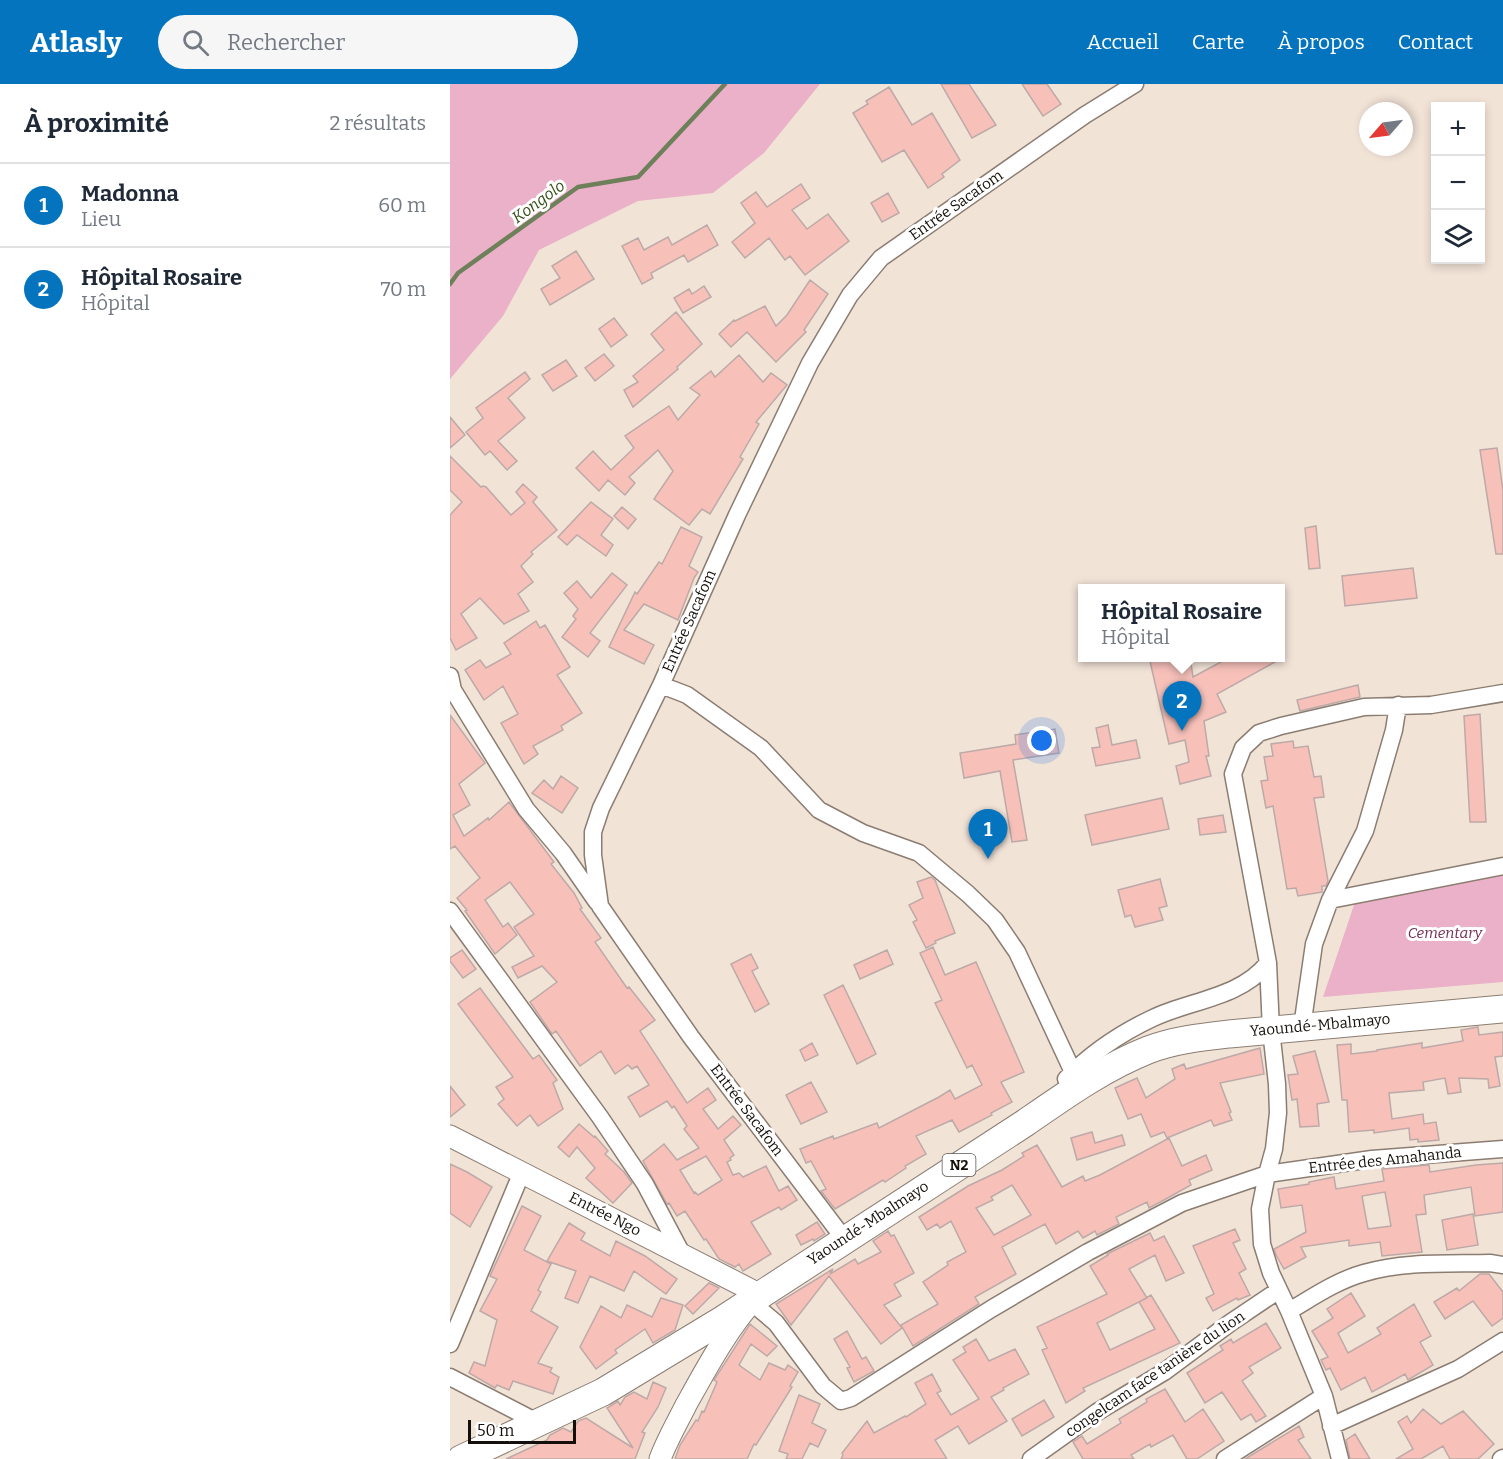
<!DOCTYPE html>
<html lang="fr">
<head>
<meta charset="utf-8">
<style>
  body { margin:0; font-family:Bitter,serif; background:#f6f6f7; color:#1f2937 }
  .controls { position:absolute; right:18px; top:18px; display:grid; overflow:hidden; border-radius:0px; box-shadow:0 3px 9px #0003 }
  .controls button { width:54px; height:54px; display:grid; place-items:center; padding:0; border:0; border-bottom:2px solid #e0e1e3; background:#fff; color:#1f2937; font:30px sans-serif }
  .compass { position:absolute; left:909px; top:18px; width:54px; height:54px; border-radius:50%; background:#fff; box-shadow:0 3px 9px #0003; rotate:242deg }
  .scale { position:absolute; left:18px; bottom:15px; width:108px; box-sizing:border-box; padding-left:6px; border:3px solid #140f0a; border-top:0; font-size:16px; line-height:21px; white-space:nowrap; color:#140f0a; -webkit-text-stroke:4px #fff; paint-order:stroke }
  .you { position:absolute; left:592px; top:657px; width:21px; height:21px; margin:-15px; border:4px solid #fff; border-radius:50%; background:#1a73e8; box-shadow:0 0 0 9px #1a73e833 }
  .badge { display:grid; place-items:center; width:39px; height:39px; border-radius:50%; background:#0574bf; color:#fff; font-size:20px; font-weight:700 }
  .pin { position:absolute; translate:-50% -50px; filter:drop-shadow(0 2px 3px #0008) }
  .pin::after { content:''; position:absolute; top:32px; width:21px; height:18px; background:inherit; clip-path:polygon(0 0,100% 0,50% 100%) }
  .popup { position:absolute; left:628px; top:500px; width:207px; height:78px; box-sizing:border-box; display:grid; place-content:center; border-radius:0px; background:#fff; filter:drop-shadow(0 2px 4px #0005); font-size:20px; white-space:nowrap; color:#747a83 }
  .popup b { font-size:22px; color:#1f2937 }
  .popup::after { content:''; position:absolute; left:50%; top:100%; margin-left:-12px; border:12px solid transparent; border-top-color:#fff }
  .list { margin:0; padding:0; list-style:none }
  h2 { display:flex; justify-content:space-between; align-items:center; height:78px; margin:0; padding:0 24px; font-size:26px }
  h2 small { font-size:20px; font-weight:400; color:#747a83 }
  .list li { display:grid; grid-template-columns:39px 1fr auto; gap:18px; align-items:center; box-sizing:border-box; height:84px; padding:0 24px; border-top:2px solid #e0e1e3 }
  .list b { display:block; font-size:22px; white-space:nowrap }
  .list p { margin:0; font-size:20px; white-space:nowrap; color:#747a83 }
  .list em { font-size:20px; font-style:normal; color:#747a83 }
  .icon { flex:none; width:33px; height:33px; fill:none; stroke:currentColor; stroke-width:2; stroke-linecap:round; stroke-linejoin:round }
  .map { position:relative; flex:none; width:1053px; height:1375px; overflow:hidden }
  header { display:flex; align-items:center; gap:36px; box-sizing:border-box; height:84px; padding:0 30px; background:#0574bf; color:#fff }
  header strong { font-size:28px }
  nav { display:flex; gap:33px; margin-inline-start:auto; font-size:21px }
  .search { width:420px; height:54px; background:#f6f6f7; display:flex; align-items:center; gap:15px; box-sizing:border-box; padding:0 21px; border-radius:33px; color:#747a83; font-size:22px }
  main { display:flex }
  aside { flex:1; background:#fff }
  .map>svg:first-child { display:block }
</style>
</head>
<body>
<header>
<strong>Atlasly</strong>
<div class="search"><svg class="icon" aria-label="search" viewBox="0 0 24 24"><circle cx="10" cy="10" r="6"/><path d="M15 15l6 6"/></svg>Rechercher</div>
<nav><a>Accueil</a><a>Carte</a><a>À propos</a><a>Contact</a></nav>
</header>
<main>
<aside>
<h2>À proximité<small>2 résultats</small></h2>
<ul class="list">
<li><span class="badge">1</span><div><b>Madonna</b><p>Lieu</p></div><em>60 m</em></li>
<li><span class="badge">2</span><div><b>Hôpital Rosaire</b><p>Hôpital</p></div><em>70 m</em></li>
</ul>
</aside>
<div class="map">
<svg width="1053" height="1375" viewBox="0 0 1053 1375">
  <rect width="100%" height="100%" fill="#f2e3d7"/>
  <path fill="#eab1c9" d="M 0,0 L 370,0 L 314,69 L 263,109 L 188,117 L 89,166 L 53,232 L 0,295 Z
    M 1053,785 L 1053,898 L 873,913 L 909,806 Z"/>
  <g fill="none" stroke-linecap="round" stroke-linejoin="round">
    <path stroke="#6e805a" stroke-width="4.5" d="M 0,200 L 8,189 L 128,103 L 188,93 L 275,0"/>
  </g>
  <path fill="#f7c1ba" stroke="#bda9a7" stroke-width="1.5" fill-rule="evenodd" d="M 491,0 L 519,0 L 546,41 L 522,54 Z
    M 572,0 L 597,0 L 611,20 L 593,32 Z
    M 439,3 L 462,41 L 482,29 L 510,76 L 492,90 L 494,93 L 478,104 L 454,66 L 432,78 L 403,29 L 418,20 L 416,17 Z
    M 351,100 L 360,114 L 342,126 L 357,145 L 378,130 L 399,157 L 355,191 L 340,172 L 335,176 L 319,154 L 295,174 L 282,158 L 305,139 L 291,119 L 306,108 L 317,123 Z
    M 438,109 L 449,129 L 432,138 L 421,119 Z
    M 257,141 L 268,161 L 238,178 L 234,171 L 201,189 L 203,194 L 192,200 L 172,162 L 188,154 L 194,166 L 218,153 L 222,161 Z
    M 126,167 L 144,195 L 100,221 L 91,205 L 110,194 L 102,182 Z
    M 360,196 L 378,210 L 354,246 L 356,248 L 326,278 L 297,248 L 281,263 L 269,250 L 284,236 L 285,237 L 315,222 L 326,242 L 337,231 Z
    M 254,202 L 261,213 L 233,229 L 224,214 L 239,205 L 242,210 Z
    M 226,228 L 252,260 L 227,283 L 228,285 L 183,323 L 174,306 L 188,298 L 183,292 L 214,266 L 201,250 Z
    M 164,234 L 177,251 L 161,263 L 149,245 Z
    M 154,270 L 164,282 L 145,297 L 135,284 Z
    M 289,271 L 313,298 L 321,289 L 337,301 L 306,338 L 309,340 L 290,373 L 293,375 L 260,430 L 252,425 L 239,441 L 204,415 L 223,387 L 208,366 L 179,393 L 185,399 L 175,411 L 158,396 L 149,407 L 126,384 L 143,367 L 161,386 L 184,364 L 175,352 L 219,322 L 228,336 L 250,311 L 240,304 L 261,287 L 265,293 Z
    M 116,276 L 127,292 L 103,307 L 92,291 Z
    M 75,288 L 80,295 L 58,314 L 75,334 L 48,357 L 67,377 L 57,386 L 40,367 L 35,371 L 16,348 L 33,334 L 26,324 Z
    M 0,333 L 15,351 L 0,364 Z
    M 1047,364 L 1053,406 L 1053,470 L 1046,470 L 1030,366 Z
    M 0,372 L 31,403 L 33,402 L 36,403 L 61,431 L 75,419 L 66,408 L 73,400 L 87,413 L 83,418 L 107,446 L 81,468 L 83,470 L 71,482 L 83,498 L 68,510 L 79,527 L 54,540 L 30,514 L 11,530 L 27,554 L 6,566 L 0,554 L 0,431 L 12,418 L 0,406 Z
    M 141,418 L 163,435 L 151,451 L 163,461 L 156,472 L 127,451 L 117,461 L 108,453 Z
    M 172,423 L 186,435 L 178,445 L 164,432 Z
    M 866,442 L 870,484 L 859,485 L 855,444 Z
    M 231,443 L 252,453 L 239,482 L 248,488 L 244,494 L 228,536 L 194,520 L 174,546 L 204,561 L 194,580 L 159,563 L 185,508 L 187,510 L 209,478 L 212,480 Z
    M 963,484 L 967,514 L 895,522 L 892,492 Z
    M 162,489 L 177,501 L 140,549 L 150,557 L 138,573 L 112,553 L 126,535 L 123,532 L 128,525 L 114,509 L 127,497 L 141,514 Z
    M 86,537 L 90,544 L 95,541 L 120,583 L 107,591 L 132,629 L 111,642 L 113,646 L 83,662 L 88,670 L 74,680 L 51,639 L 68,630 L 53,602 L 34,616 L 15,586 L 30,576 L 36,584 L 61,570 L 54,559 Z
    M 699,573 L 740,573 L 743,593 L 780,573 L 834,573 L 767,610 L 776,628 L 754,637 L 759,672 L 756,672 L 761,692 L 730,700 L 726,682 L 739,678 L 735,656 L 719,660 Z
    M 908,601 L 910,613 L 850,627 L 847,616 Z
    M 1030,630 L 1036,738 L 1020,738 L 1014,632 Z
    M 0,631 L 35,679 L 9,700 L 20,721 L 3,731 L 14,752 L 38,734 L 39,736 L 59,718 L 104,778 L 101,780 L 124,809 L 132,824 L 130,825 L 151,854 L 145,858 L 177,904 L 179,903 L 205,936 L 190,947 L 237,1019 L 258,1004 L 266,1016 L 253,1025 L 268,1045 L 283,1032 L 291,1041 L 274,1056 L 284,1071 L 280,1074 L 281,1076 L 277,1078 L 283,1091 L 289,1089 L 293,1093 L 316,1082 L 329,1107 L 338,1102 L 347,1116 L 331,1126 L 329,1123 L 301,1138 L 321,1170 L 293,1187 L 289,1180 L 285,1183 L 269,1175 L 256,1155 L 254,1156 L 235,1127 L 227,1132 L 219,1119 L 217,1120 L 193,1077 L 214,1060 L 227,1076 L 249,1064 L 234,1045 L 237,1042 L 224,1022 L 222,1024 L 217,1017 L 190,1033 L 178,1013 L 199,1001 L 187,982 L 182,985 L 178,981 L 165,990 L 151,967 L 130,982 L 106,947 L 102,950 L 80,918 L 107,898 L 92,882 L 68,894 L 62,883 L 84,872 L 64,843 L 84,830 L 60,798 L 35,816 L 53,843 L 58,839 L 67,851 L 45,870 L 15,827 L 17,826 L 7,814 L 30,794 L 5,762 L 0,765 ZM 256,1072 L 272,1096 L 248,1111 L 245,1108 L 244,1109 L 230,1086 Z
    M 658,641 L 662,661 L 686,656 L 690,674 L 646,682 L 642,664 L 650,663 L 646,644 Z
    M 605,645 L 609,669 L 563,676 L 577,756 L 562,758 L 550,687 L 514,694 L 510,669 L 566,660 L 565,651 Z
    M 843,657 L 844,664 L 858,662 L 864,693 L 871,692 L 874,713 L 864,714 L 878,797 L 876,802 L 872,802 L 872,808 L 848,812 L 846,804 L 837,805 L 823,722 L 816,724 L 811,697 L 818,696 L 814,673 L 823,672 L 821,660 Z
    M 111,692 L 128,704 L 112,729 L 82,709 L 94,696 L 103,705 Z
    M 712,714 L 719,745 L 642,761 L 635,731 Z
    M 773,731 L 776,748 L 750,751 L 748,735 Z
    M 481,793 L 485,796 L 505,849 L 485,857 L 486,859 L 476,864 L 463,838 L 467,836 L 459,821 L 473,814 L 467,798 Z
    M 710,795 L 717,822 L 709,824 L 713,836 L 685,843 L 681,831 L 675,833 L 668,806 Z
    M 483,863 L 495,891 L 526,878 L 574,988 L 551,998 L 562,1018 L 541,1029 L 542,1031 L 509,1048 L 502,1036 L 466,1052 L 476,1070 L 455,1082 L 456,1084 L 435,1098 L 433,1096 L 385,1125 L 371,1107 L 376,1105 L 361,1077 L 356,1079 L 350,1065 L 383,1052 L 384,1055 L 427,1039 L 429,1044 L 489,1013 L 500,1006 L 505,1015 L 532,1001 L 522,981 L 517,984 L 485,919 L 492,916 L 470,869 Z
    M 12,866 L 26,885 L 13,894 L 0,877 L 0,874 Z
    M 437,866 L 443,880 L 410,895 L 404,881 Z
    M 301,870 L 308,884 L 302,887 L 319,920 L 305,928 L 281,880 Z
    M 393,901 L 426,970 L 407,980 L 374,911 Z
    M 30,904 L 83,975 L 89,971 L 107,996 L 103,999 L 113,1025 L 88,1042 L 80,1031 L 67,1042 L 48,1020 L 54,1015 L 46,1003 L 63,993 L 8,920 Z
    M 1028,943 L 1029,951 L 1053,948 L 1053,972 L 1045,973 L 1050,1002 L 1039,1004 L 1038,995 L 1009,994 L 1011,1008 L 998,1010 L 995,994 L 973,998 L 974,1006 L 939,1009 L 942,1035 L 973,1030 L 974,1040 L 986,1038 L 989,1056 L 968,1058 L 968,1055 L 960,1056 L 959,1044 L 924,1049 L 924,1046 L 899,1048 L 897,1016 L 892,1016 L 887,961 L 901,960 L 901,970 L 927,967 L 927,966 L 972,959 L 972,964 L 1013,957 L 1011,946 Z
    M 362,959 L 368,971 L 355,977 L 350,966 Z
    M 810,964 L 814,990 L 770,999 L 781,1028 L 779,1029 L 782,1036 L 764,1042 L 761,1036 L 717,1054 L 714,1048 L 701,1053 L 691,1030 L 678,1035 L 665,1004 L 687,994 L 696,1014 L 725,995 L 722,985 L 734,980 L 736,985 Z
    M 865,967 L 879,1018 L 867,1020 L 869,1042 L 850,1043 L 847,1015 L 842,1016 L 838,991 L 848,990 L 843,972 Z
    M 361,998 L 377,1028 L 351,1040 L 336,1011 Z
    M 0,1002 L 15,1021 L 0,1033 Z
    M 129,1040 L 144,1053 L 145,1052 L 158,1067 L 155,1070 L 174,1088 L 182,1099 L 163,1119 L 136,1094 L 145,1084 L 127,1063 L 119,1073 L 108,1063 Z
    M 642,1048 L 645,1059 L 672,1051 L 675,1061 L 627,1076 L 621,1054 Z
    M 719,1054 L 732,1082 L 756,1071 L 762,1086 L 739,1096 L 741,1101 L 714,1116 L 699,1124 L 697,1118 L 666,1133 L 669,1140 L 647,1151 L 645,1147 L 633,1154 L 628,1147 L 606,1160 L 595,1140 L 552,1163 L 566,1190 L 525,1213 L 529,1220 L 463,1262 L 451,1241 L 488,1220 L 473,1198 L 498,1181 L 497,1178 L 516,1168 L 501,1137 L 490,1144 L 487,1140 L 477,1146 L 469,1133 L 518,1102 L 552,1086 L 574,1072 L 572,1069 L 587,1061 L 612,1103 L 633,1092 L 635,1097 L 650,1091 ZM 562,1101 L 581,1131 L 544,1151 L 526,1124 L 543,1116 L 541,1113 Z
    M 1053,1079 L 1053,1128 L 1025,1132 L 1021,1103 L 974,1111 L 976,1130 L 966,1131 L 972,1168 L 932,1172 L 930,1158 L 899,1162 L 899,1156 L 851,1163 L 856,1173 L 834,1185 L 826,1171 L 824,1165 L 856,1148 L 852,1121 L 831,1124 L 828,1105 L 859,1100 L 859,1098 L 884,1093 L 886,1105 L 934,1097 L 932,1085 L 979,1081 L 980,1088 L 1026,1081 ZM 935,1108 L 941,1142 L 918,1145 L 912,1112 Z
    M 0,1080 L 17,1088 L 42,1103 L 20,1143 L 0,1129 Z
    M 72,1122 L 91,1132 L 74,1166 L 101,1180 L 88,1206 L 91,1208 L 81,1227 L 108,1243 L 88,1279 L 102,1284 L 100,1288 L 109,1293 L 103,1310 L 63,1297 L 59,1306 L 47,1301 L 45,1304 L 19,1289 L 24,1278 L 35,1282 L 47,1236 L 30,1227 L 47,1195 L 40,1192 Z
    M 1023,1130 L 1028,1161 L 997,1166 L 992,1136 Z
    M 367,1138 L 375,1150 L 364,1157 L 363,1155 L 351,1161 L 346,1151 Z
    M 119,1139 L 135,1149 L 131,1156 L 160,1172 L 166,1157 L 195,1172 L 227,1195 L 216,1210 L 184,1187 L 174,1207 L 140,1192 L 128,1219 L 115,1214 L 126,1187 L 97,1177 Z
    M 785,1145 L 790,1156 L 783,1159 L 796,1185 L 789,1189 L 800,1211 L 788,1216 L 787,1214 L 763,1227 L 756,1214 L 764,1210 L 743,1162 Z
    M 438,1147 L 441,1152 L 444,1151 L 464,1189 L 444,1200 L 451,1212 L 434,1221 L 452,1244 L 431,1260 L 379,1192 L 341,1241 L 326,1220 L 383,1185 L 380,1190 L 405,1175 L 408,1180 L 431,1168 L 423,1157 Z
    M 700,1149 L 704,1157 L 714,1152 L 734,1189 L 716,1197 L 705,1171 L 679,1185 L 697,1214 L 647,1239 L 660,1266 L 705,1245 L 689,1218 L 701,1211 L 730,1259 L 633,1304 L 635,1307 L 616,1319 L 592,1266 L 597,1264 L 587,1243 L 657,1210 L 640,1182 L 658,1171 L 657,1170 Z
    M 1030,1190 L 1039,1190 L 1053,1208 L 1053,1234 L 1042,1242 L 1023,1217 L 995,1235 L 984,1218 L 1007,1204 L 1009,1207 Z
    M 259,1199 L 269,1204 L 243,1230 L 235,1222 Z
    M 901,1209 L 915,1232 L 888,1249 L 898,1269 L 931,1250 L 927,1244 L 964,1220 L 981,1252 L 970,1258 L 983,1281 L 958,1296 L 955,1290 L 922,1308 L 915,1293 L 891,1306 L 880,1284 L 876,1286 L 871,1276 L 878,1273 L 862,1247 L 883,1234 L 877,1225 Z
    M 211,1214 L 233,1221 L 225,1246 L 203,1259 L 195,1245 L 165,1266 L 167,1269 L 146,1285 L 130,1263 L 151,1222 L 171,1234 L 177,1221 L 202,1233 Z
    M 816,1239 L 831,1264 L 799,1283 L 803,1289 L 792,1297 L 816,1332 L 806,1338 L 801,1330 L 791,1336 L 772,1308 L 755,1319 L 737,1289 L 773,1266 L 770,1262 L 781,1255 L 783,1259 Z
    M 300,1240 L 327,1262 L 317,1272 L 301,1260 L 289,1281 L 310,1296 L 319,1279 L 335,1286 L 338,1281 L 348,1288 L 340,1302 L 342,1303 L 306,1361 L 304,1360 L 297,1375 L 225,1375 L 230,1361 L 246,1336 L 248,1337 L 252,1327 L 254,1328 L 267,1298 L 264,1296 Z
    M 397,1247 L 412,1275 L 416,1273 L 424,1287 L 404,1298 L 397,1284 L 400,1283 L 384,1255 Z
    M 526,1255 L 539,1277 L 565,1265 L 579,1290 L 553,1304 L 554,1306 L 541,1313 L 557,1337 L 519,1360 L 508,1342 L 485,1356 L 497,1375 L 391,1375 L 393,1371 L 392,1369 L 417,1337 L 424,1349 L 455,1332 L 456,1333 L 476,1320 L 465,1299 L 482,1290 L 491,1307 L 487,1309 L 501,1331 L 529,1315 L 503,1276 L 516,1268 L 513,1263 Z
    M 203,1298 L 216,1304 L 208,1323 L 192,1348 L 195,1349 L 185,1375 L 56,1375 L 97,1356 L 100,1351 L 113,1344 L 121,1348 L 128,1337 L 136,1334 L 183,1364 L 157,1324 L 168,1317 L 170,1321 L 175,1313 L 184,1308 L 197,1315 Z
    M 715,1305 L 735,1338 L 753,1325 L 774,1357 L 747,1375 L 737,1375 L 723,1351 L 701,1363 L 700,1360 L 681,1371 L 684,1375 L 633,1375 L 623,1358 L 632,1352 L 637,1360 L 671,1339 L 669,1335 L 697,1318 L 696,1315 Z
    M 349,1311 L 370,1320 L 362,1339 L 376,1346 L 368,1363 L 360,1359 L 352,1375 L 336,1375 L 338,1370 L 329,1367 Z
    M 594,1316 L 604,1333 L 572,1352 L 562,1335 Z
    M 973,1325 L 991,1340 L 1013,1327 L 1044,1360 L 1028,1375 L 1000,1375 L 993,1362 L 971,1375 L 946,1375 L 963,1365 L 948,1338 L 957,1332 L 961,1339 Z
    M 849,1342 L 854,1353 L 848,1356 L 861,1375 L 795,1375 Z
    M 905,1350 L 920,1375 L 900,1375 L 896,1356 Z"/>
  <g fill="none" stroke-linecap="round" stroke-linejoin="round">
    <g stroke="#8b7d72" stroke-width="19">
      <path id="minor" d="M 0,592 L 3,606 L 76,725 L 113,769 L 147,818
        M 211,601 L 237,611 L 311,664 L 369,726 L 413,749 L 469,769 L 518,810 L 545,836 L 567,868 L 623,988
        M 880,816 L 1053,782
        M 0,827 L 150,1033 L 195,1100 L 231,1168
        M 852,943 L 864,860 L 880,816 L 915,747 L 944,646 L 948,621
        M 616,995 C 640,970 671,949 703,934 C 741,916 790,914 818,879
        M 395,1156 L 241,953 L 150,822 L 143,771 L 143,748 L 151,724 L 211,601 L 287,431 L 360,279 L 400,211 L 431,174 L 635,31 L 685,0
        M 301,1218 L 326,1239 L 373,1302 L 391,1317 L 401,1314 L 541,1225 L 638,1168 L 732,1119 L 817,1090 L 922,1075 L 1053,1065
        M 839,1227 C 863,1213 888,1196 914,1189 C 955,1177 999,1180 1040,1179 L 1053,1181
        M 0,1260 L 72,1088
        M 0,1293 L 89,1339
        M 881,1342 L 1008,1285 L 1053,1257
        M 581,1375 L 647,1328 L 714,1288 L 780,1239 L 829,1206
        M 775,1375 L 874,1312
        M 890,1375 L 874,1312 L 839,1227 L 821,1189 L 812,1160 L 810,1125 L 817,1090 L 824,1065 L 828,1029 L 827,1000 L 821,946 L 818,879 L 783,690 L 793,664 L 809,649 L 831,642 L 914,623 L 981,621 L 1053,609
        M 1051,1375 L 1053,1374"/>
    </g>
    <g stroke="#8b7d72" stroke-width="23">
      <path id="tertiary" d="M 0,1052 L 309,1210 C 279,1242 257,1283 236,1321 C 227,1339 217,1356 210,1375"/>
    </g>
    <g stroke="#8b7d72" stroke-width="29">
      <path id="trunk" d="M 11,1375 L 153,1308 L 272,1236 L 575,1039 C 614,1012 653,984 698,966 C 724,956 752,953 779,950 L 1053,925"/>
    </g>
    <use href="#minor" stroke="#fff" stroke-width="16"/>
    <use href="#tertiary" stroke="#fff" stroke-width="21"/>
    <use href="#trunk" stroke="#fff" stroke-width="27"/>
  </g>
  <g text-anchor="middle" stroke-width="6" stroke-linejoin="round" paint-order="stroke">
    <rect fill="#fff" stroke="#5a5754" stroke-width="1.5" x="492.5" y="1070" width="33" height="22" rx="4.5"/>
    <g font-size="14" font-weight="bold" fill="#140f0a">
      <text x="509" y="1086">N2</text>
    </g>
    <g font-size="15" fill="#140f0a" stroke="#fff">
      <text transform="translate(506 121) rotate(-35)" y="5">Entrée Sacafom</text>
      <text transform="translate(239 537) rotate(-66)" y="5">Entrée Sacafom</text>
      <text transform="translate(870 941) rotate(-5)" y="5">Yaoundé-Mbalmayo</text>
      <text transform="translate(297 1026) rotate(53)" y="5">Entrée Sacafom</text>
      <text transform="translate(935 1076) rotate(-6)" y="5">Entrée des Amahanda</text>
      <text transform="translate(155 1130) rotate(27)" y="5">Entrée Ngo</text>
      <text transform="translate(418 1139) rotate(-33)" y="5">Yaoundé-Mbalmayo</text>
      <text transform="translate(705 1290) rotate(-34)" y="5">congelcam face tanière du lion</text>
    </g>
    <g font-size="15" font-style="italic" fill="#752e51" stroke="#fff">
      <text x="995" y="854">Cementary</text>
    </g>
    <g font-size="16" font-style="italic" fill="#344e16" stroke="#fff">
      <text transform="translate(88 117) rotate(-36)" y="6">Kongolo</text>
    </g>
  </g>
</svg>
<div class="controls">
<button>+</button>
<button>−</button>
<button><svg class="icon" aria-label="layers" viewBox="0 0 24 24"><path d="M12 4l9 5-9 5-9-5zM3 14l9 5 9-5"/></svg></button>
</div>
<svg class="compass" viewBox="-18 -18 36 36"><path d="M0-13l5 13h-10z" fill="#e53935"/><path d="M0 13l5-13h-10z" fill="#747a83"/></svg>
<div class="scale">50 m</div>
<div class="you"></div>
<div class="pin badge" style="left:538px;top:775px">1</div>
<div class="pin badge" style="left:732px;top:647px">2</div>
<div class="popup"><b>Hôpital Rosaire</b>Hôpital</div>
</div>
</main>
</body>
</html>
